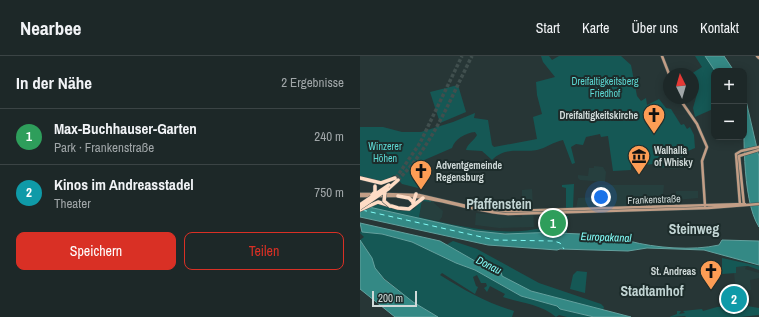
<!DOCTYPE html>
<html lang="de">
<head>
<meta charset="utf-8">
<style>
  body { margin:0; font-family:"Archivo Narrow",sans-serif; background:#2a3434; color:#f1f3f6 }
  .controls { position:absolute; right:12px; top:12px; display:grid; overflow:hidden; border-radius:8px; box-shadow:0 2px 10px #0003 }
  .controls button { width:36px; height:36px; display:grid; place-items:center; padding:0; border:0; border-bottom:1px solid #3b4445; background:#1d2828; color:#f1f3f6; font:20px sans-serif }
  .compass { position:absolute; left:303px; top:12px; width:36px; height:36px; border-radius:50%; background:#1d2828; box-shadow:0 2px 10px #0003; rotate:355deg }
  .scale { position:absolute; left:12px; bottom:10px; width:45px; box-sizing:border-box; padding-left:4px; border:2px solid #d0dad9; border-top:0; font-size:11px; line-height:14px; white-space:nowrap; color:#d0dad9; -webkit-text-stroke:3px #1d2c2b; paint-order:stroke }
  .you { position:absolute; left:241px; top:141px; width:14px; height:14px; margin:-10px; border:3px solid #fff; border-radius:50%; background:#1a73e8; box-shadow:0 0 0 6px #1a73e833 }
  .badge { display:grid; place-items:center; width:26px; height:26px; border-radius:50%; background:#d93025; color:#fff; font-size:13px; font-weight:700 }
  .pin { position:absolute; translate:-50% -50%; border:2px solid #fff; box-shadow:0 1px 4px #0006 }
  .list { margin:0; padding:0; list-style:none }
  h2 { display:flex; justify-content:space-between; align-items:center; height:52px; margin:0; padding:0 16px; font-size:17px }
  h2 small { font-size:13px; font-weight:400; color:#a0a6a8 }
  .list li { display:grid; grid-template-columns:26px 1fr auto; gap:12px; align-items:center; box-sizing:border-box; height:56px; padding:0 16px; border-top:1px solid #3b4445 }
  .list b { display:block; font-size:15px; white-space:nowrap }
  .list p { margin:0; font-size:13px; white-space:nowrap; color:#a0a6a8 }
  .list em { font-size:13px; font-style:normal; color:#a0a6a8 }
  .actions { display:flex; gap:8px; padding:12px 16px }
  .actions a { flex:1; padding:9px 0; border:1px solid #d93025; border-radius:8px; text-align:center; font-size:14px; color:#d93025 }
  .actions .main { background:#d93025; color:#fff }
  .map { position:relative; flex:none; width:399px; height:261px; overflow:hidden }
  header { display:flex; align-items:center; gap:24px; box-sizing:border-box; height:56px; padding:0 20px; background:#1d2828; border-bottom:1px solid #3b4445 }
  header strong { font-size:19px }
  nav { display:flex; gap:22px; margin-inline-start:auto; font-size:14px }
  main { display:flex }
  aside { flex:1; background:#1d2828 }
  .map>svg:first-child { display:block }
</style>
</head>
<body>
<header>
<strong>Nearbee</strong>
<nav><a>Start</a><a>Karte</a><a>Über uns</a><a>Kontakt</a></nav>
</header>
<main>
<aside>
<h2>In der Nähe<small>2 Ergebnisse</small></h2>
<ul class="list">
<li><span class="badge" style="background:#2e9e5b">1</span><div><b>Max-Buchhauser-Garten</b><p>Park · Frankenstraße</p></div><em>240 m</em></li>
<li><span class="badge" style="background:#0f9aa8">2</span><div><b>Kinos im Andreasstadel</b><p>Theater</p></div><em>750 m</em></li>
</ul>
<div class="actions"><a class="main">Speichern</a><a>Teilen</a></div>
</aside>
<div class="map">
<svg width="399" height="261" viewBox="0 0 399 261">
  <rect width="100%" height="100%" fill="#273636"/>
  <path fill="#263f3e" d="M 321,90 L 328,96 L 323,97 L 324,102 L 330,104 L 332,111 L 310,113 L 307,93 Z
    M 234,110 L 243,111 L 246,116 L 245,126 L 220,124 L 218,122 L 218,119 L 228,120 L 229,112 L 234,112 Z
    M 241,129 L 304,129 L 302,148 L 216,152 L 218,142 L 237,141 L 238,130 Z
    M 172,133 L 174,171 L 139,172 L 115,169 L 116,157 L 162,161 L 162,134 Z
    M 316,135 L 338,135 L 338,142 L 316,144 Z
    M 71,144 L 74,145 L 74,147 L 83,155 L 82,161 L 79,165 L 59,161 L 62,145 L 71,146 Z
    M 375,211 L 386,211 L 385,213 L 399,217 L 399,222 L 390,224 L 391,234 L 376,236 L 374,217 L 376,217 Z"/>
  <path fill="#155855" d="M 181,0 L 189,0 L 192,4 L 199,0 L 261,0 L 271,9 L 277,40 L 281,45 L 286,42 L 287,49 L 299,43 L 306,52 L 311,53 L 321,69 L 324,68 L 327,73 L 330,71 L 334,79 L 335,92 L 328,95 L 321,90 L 307,93 L 309,111 L 295,112 L 294,108 L 283,109 L 281,98 L 274,98 L 274,107 L 271,107 L 271,114 L 253,115 L 248,80 L 241,81 L 240,78 L 226,81 L 223,89 L 216,88 L 211,91 L 215,107 L 212,108 L 203,84 C 193,86 186,92 177,94 C 161,97 145,90 132,104 L 122,95 L 106,94 C 107,88 114,85 117,79 L 115,76 C 105,77 95,83 92,92 L 62,105 L 62,123 L 57,124 L 58,132 L 42,128 L 34,119 L 23,126 L 0,121 L 0,71 L 23,71 L 42,76 L 61,76 L 93,66 L 115,57 L 114,62 L 128,64 L 132,89 L 134,91 L 177,83 L 173,61 L 182,58 L 177,39 L 176,26 L 195,21 L 183,6 Z
    M 335,0 L 345,0 L 355,15 L 354,15 L 353,53 L 335,61 L 333,52 L 339,31 L 333,22 L 333,18 L 331,18 L 342,11 Z
    M 98,29 L 106,56 L 80,67 L 70,36 Z
    M 214,128 L 213,152 L 206,152 L 206,132 L 202,131 L 202,129 Z
    M 65,143 L 71,144 L 71,146 L 62,145 L 59,161 C 99,170 144,182 185,171 L 179,170 L 180,161 L 208,160 L 207,177 L 198,177 L 197,176 L 156,178 L 126,177 L 7,151 L 18,147 C 27,150 46,160 55,152 C 57,150 58,147 60,144 Z
    M 1,175 L 2,176 L 22,178 L 52,186 L 96,207 L 115,214 L 161,240 L 197,250 L 204,254 L 234,261 L 207,261 L 199,259 L 196,261 C 182,249 162,247 146,242 L 143,241 L 145,238 L 130,230 L 127,236 L 124,232 L 127,230 L 126,227 L 121,227 L 117,219 L 113,221 L 116,230 L 118,231 L 115,238 L 82,217 L 80,219 C 104,234 127,247 154,255 L 152,261 L 78,261 L 53,246 L 18,217 C 10,206 11,196 0,184 L 4,181 L 0,177 Z
    M 93,185 L 117,193 L 179,227 L 241,248 L 244,251 L 243,254 L 171,235 L 142,220 L 141,215 L 126,207 L 115,205 L 86,189 Z
    M 362,202 L 399,210 L 399,214 L 388,210 L 376,211 L 376,217 L 362,218 Z
    M 217,215 L 227,216 L 225,237 L 210,233 L 213,219 Z
    M 381,249 L 399,252 L 399,259 L 380,261 L 325,261 L 326,260 L 309,261 L 317,258 L 317,255 L 321,255 L 319,258 L 325,257 L 323,255 L 342,253 L 343,255 L 357,251 Z"/>
  <path fill="#348985" stroke="#63a19e" d="M 345,0 L 364,0 L 374,15 L 355,15 Z
    M 384,36 L 399,101 L 399,171 C 381,143 384,69 384,36 Z
    M 0,149 L 116,175 L 145,178 L 197,176 L 198,177 L 266,180 L 269,185 C 295,192 333,195 359,189 L 362,184 L 399,185 L 399,209 L 344,194 L 287,192 L 268,195 L 200,193 L 197,194 L 128,189 L 0,161 Z
    M 0,167 L 80,185 L 115,205 L 126,207 L 141,215 L 142,220 L 171,235 L 271,261 L 234,261 L 200,253 L 197,250 L 161,240 L 115,214 L 96,207 L 52,186 L 22,178 L 2,176 Z
    M 0,184 L 12,202 L 15,212 L 24,223 L 53,246 L 78,261 L 35,261 L 0,233 Z"/>
  <g fill="none" stroke-linecap="round" stroke-linejoin="round">
    <path stroke="#82fcf7" stroke-width="1" stroke-dasharray="5 4" stroke-linecap="butt" d="M 2,154 L 135,184 L 194,185 L 200,187 L 204,193"/>
    <path stroke="#404f4e" stroke-width="3.5" stroke-dasharray="3.5 2" stroke-linecap="butt" d="M 36,122 L 60,87 L 102,0
      M 38,124 C 73,89 90,43 112,0"/>
    <g stroke="#455453" stroke-width="3.5">
      <path id="secondary" d="M 302,0 L 309,18
        M 397,0 L 399,2
        M 319,42 L 337,68 L 347,91 L 342,105 L 345,150
        M 0,138 L 13,138
        M 24,138 L 59,139 L 115,152 L 148,155 L 385,148
        M 0,140 L 13,140
        M 18,140 L 39,140
        M 48,140 C 82,142 113,156 148,158 L 348,152 L 399,148
        M 380,149 L 376,98 L 381,95 L 399,91
        M 384,149 L 379,100 L 399,94"/>
    </g>
    <g stroke="#455453" stroke-width="4.5">
      <path id="highway" d="M 0,122 L 21,127 L 35,122
        M 28,133 L 38,124
        M 38,140 L 49,142 L 53,146
        M 53,147 L 56,138
        M 0,154 L 18,146 L 38,152 L 49,153 L 63,142"/>
    </g>
    <use href="#secondary" stroke="#c29e86" stroke-width="2.5"/>
    <use href="#highway" stroke="#fedcc5" stroke-width="3.5"/>
    <g stroke="#455453" stroke-width="4.5" stroke-linecap="butt">
      <path id="highway-bridge" d="M 25,137 L 24,145 L 30,150
        M 12,139 L 15,136 L 15,130
        M 0,149 L 29,129
        M 0,152 L 28,133"/>
    </g>
    <use href="#highway-bridge" stroke="#fedcc5" stroke-width="3.5"/>
  </g>
  <defs>
    <g id="church-pin" transform="scale(1.15)"><path d="M0 17L-7.5 6A9.5 9.5 0 1 1 7.5 6Z" fill="#fd9d55" stroke="#1d2c2b"/><path d="M-1.2-6h2.4v3.5h3.3v2.4h-3.3V6h-2.4V-.1h-3.3v-2.4h3.3Z" fill="#111"/></g>
    <g id="museum-pin" transform="scale(1.15)"><path d="M0 17L-7.5 6A9.5 9.5 0 1 1 7.5 6Z" fill="#fd9d55" stroke="#1d2c2b"/><path d="M0-6L6-3V-2H-6V-3ZM-5-1h2V3h-2ZM-1-1h2V3h-2ZM3-1h2V3H3ZM-6 4H6V6H-6Z" fill="#111"/></g>
  </defs>
  <g fill-rule="evenodd">
    <use href="#church-pin" x="294" y="59"/>
    <use href="#museum-pin" x="279" y="100"/>
    <use href="#church-pin" x="61" y="115"/>
    <use href="#church-pin" x="351" y="215"/>
  </g>
  <g text-anchor="middle" stroke-width="4" stroke-linejoin="round" paint-order="stroke">
    <g font-size="10" fill="#5cd9d4" stroke="#1d2c2b">
      <text x="245" y="29">Dreifaltigkeitsberg<tspan x="245" dy="12">Friedhof</tspan></text>
      <text x="25" y="94">Winzerer<tspan x="25" dy="12">Höhen</tspan></text>
    </g>
    <g font-size="10" font-weight="bold" fill="#d0dad9" stroke="#1d2c2b" text-anchor="end">
      <text x="278" y="63">Dreifaltigkeitskirche</text>
      <text x="294" y="98" text-anchor="start">Walhalla<tspan x="294" dy="12">of Whisky</tspan></text>
      <text x="76" y="113" text-anchor="start">Adventgemeinde<tspan x="76" dy="12">Regensburg</tspan></text>
      <text x="336" y="219">St. Andreas</text>
    </g>
    <g font-size="10" fill="#d0dad9" stroke="#1d2c2b">
      <text transform="translate(294 143) rotate(-2)" y="4">Frankenstraße</text>
    </g>
    <g font-size="11" font-style="italic" fill="#82fcf7" stroke="#1d2c2b">
      <text transform="translate(246 181) rotate(2)" y="4">Europakanal</text>
      <text transform="translate(129 209) rotate(27)" y="4">Donau</text>
    </g>
    <g font-size="14" font-weight="bold" fill="#c1d4d3" stroke="#1d2c2b">
      <text x="139" y="153">Pfaffenstein</text>
      <text x="334" y="178">Steinweg</text>
      <text x="292" y="240">Stadtamhof</text>
    </g>
  </g>
</svg>
<div class="controls">
<button>+</button>
<button>−</button>
</div>
<svg class="compass" viewBox="-18 -18 36 36"><path d="M0-13l5 13h-10z" fill="#e53935"/><path d="M0 13l5-13h-10z" fill="#a0a6a8"/></svg>
<div class="scale">200 m</div>
<div class="you"></div>
<div class="pin badge" style="left:193px;top:167px;background:#2e9e5b">1</div>
<div class="pin badge" style="left:374px;top:243px;background:#0f9aa8">2</div>
</div>
</main>
</body>
</html>
